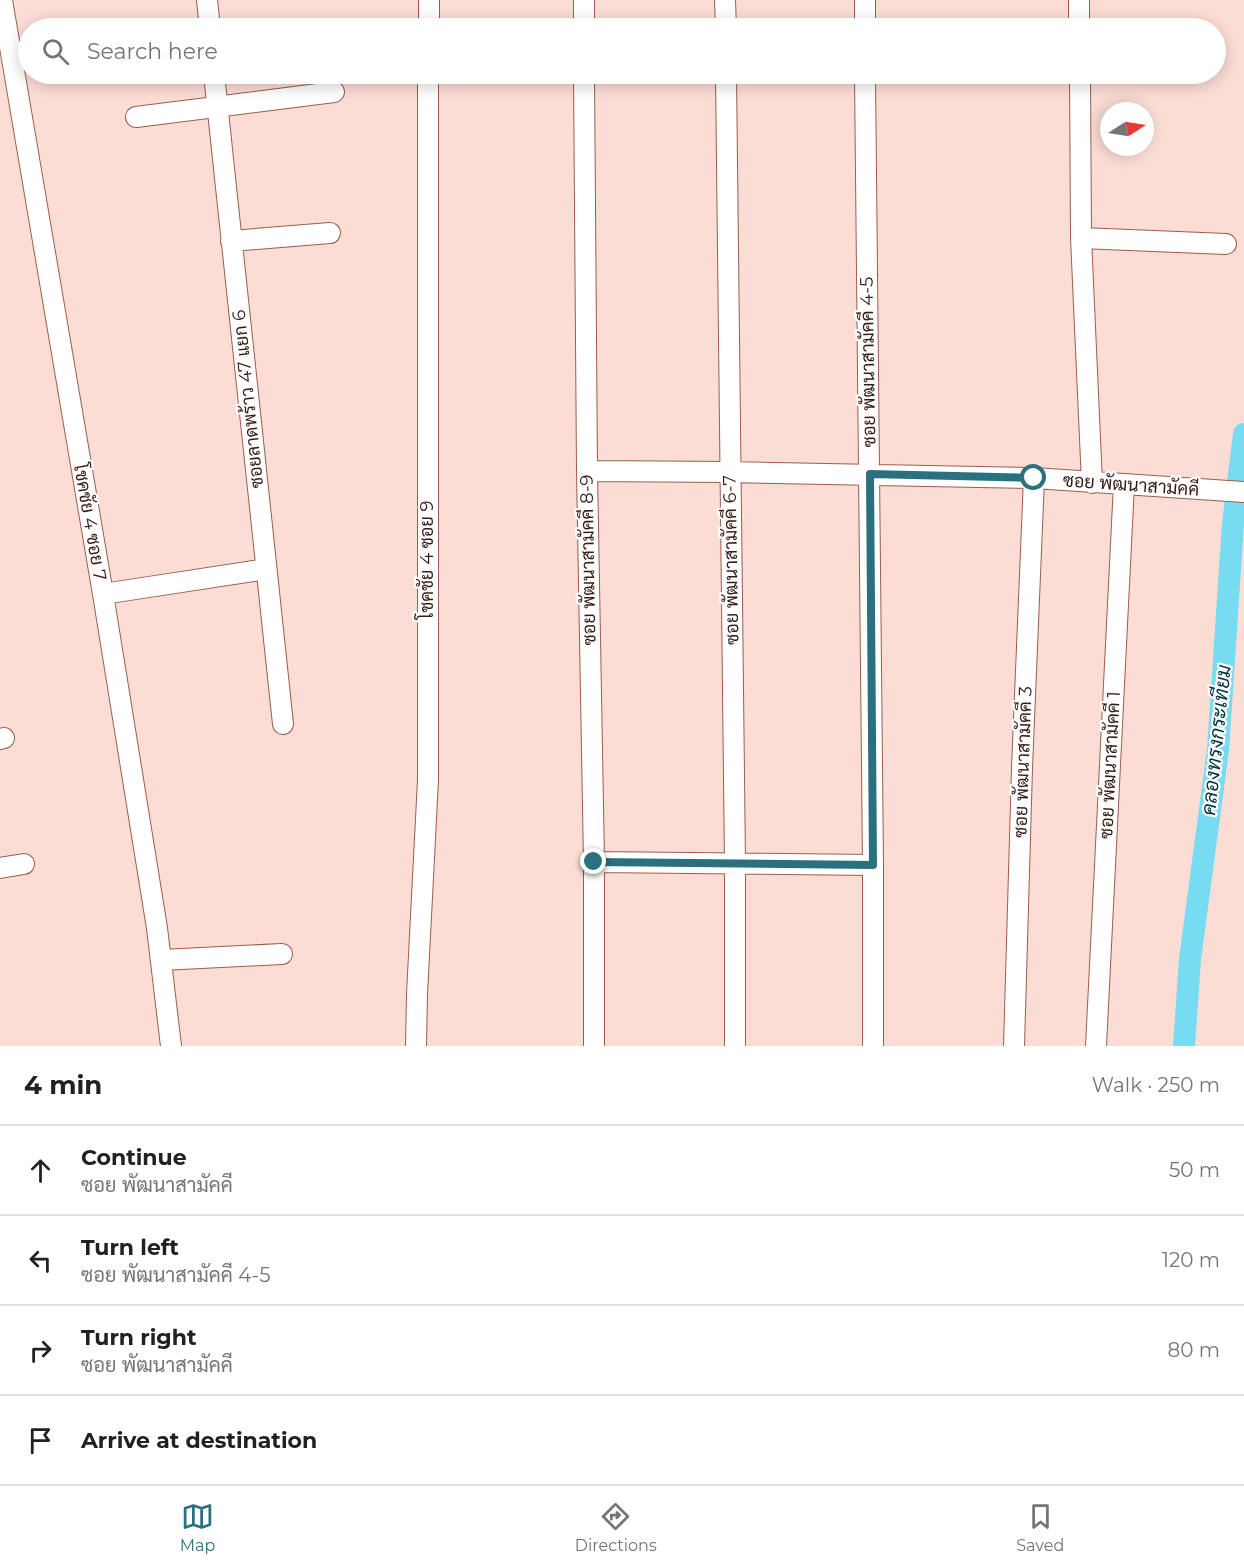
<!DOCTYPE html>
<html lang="en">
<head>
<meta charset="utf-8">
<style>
  body { margin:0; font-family:Montserrat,Sarabun,sans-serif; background:#f6f6f6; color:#202124 }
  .compass { position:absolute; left:1100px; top:102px; width:54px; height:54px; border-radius:50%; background:#fff; box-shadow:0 3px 15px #0003; rotate:78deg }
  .stop { position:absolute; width:18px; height:18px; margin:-14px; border:4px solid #2b707f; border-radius:50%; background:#fff }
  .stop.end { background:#2b707f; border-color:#fff; box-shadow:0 2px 6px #0008 }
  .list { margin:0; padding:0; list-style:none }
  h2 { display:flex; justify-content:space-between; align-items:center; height:78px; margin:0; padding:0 24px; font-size:26px }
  h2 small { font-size:20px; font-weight:400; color:#757577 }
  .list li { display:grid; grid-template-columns:39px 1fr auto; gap:18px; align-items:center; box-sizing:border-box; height:90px; padding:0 24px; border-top:2px solid #e0e0e0 }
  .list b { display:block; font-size:22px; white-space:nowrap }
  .list p { margin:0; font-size:20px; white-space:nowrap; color:#757577 }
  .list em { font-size:20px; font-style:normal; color:#757577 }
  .icon { flex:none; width:33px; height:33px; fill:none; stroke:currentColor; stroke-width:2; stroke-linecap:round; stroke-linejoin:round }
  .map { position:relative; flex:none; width:1244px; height:1046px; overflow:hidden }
  .search { position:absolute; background:#fff; box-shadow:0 3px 15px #0003; left:18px; right:18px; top:18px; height:66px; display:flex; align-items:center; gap:15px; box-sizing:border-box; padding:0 21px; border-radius:33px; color:#757577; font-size:22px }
  .sheet { height:438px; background:#fff }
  nav { display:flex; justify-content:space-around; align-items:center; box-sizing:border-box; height:84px; border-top:2px solid #e0e0e0; background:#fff; font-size:16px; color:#757577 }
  nav a { display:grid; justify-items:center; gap:3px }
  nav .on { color:#2b707f }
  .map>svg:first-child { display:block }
</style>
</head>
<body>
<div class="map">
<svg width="1244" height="1046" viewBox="0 0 1244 1046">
  <rect width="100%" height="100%" fill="#fcddd5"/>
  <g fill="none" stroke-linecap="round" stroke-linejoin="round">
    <path stroke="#77dbf2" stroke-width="22" d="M 1184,1046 L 1190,959 L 1218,750 L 1233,523 L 1244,434"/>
    <g stroke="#9e5c4b" stroke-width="22">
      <path id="street" d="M 2,0 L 103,594 L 157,928 L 171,1046
        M 207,0 L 210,28
        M 584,0 L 584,28
        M 725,0 L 726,28
        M 865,0 L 865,28
        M 1079,0 L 1079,28
        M 429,28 L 429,0
        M 214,74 L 283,724
        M 584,74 L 587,471 L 594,862 L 594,1046
        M 726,74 L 735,864 L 735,1046
        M 865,74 L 873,865 L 873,1046
        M 1080,74 L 1081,238 L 1092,483
        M 136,117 L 334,92
        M 1081,238 L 1226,244
        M 231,241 L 330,233
        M 587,471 L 730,472 L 1034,478 L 1244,492
        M 103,594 L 266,569
        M 0,739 L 4,738
        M 594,862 L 873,865
        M 0,868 L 24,864
        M 161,960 L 282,954
        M 416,1046 L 417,994 L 428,780 L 428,74
        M 1014,1046 L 1022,768 L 1034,478
        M 1096,1046 L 1124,484"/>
    </g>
    <use href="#street" stroke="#fff" stroke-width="20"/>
  </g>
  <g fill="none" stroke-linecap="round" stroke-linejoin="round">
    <path stroke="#2b707f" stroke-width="8" d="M 594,862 L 873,865 L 870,474 L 1034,478"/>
  </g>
  <g text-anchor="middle" stroke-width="4.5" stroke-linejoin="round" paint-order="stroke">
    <g font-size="18" fill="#361b14" stroke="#fff">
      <text transform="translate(868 362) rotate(-91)" y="6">ซอย พัฒนาสามัคคี 4-5</text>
      <text transform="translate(248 399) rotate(-96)" y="6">ซอยลาดพร้าว 47 แยก 6</text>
      <text transform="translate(1131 485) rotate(4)" y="6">ซอย พัฒนาสามัคคี</text>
      <text transform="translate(90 522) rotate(80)" y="6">โชคชัย 4 ซอย 7</text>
      <text transform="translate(427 560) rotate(-90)" y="6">โชคชัย 4 ซอย 9</text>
      <text transform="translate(588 560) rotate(-91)" y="6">ซอย พัฒนาสามัคคี 8-9</text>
      <text transform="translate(731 560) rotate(-91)" y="6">ซอย พัฒนาสามัคคี 6-7</text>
      <text transform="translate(1023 762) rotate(-88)" y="6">ซอย พัฒนาสามัคคี 3</text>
      <text transform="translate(1110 765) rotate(-87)" y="6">ซอย พัฒนาสามัคคี 1</text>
    </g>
    <g font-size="20" font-style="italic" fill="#00323c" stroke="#fff">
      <text transform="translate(1216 740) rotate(-84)" y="7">คลองทรงกระเทียม</text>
    </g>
  </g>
</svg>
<svg class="compass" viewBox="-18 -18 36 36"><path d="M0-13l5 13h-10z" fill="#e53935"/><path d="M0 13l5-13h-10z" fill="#757577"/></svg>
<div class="stop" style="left:1034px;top:478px"></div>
<div class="stop end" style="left:594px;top:862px"></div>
<div class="search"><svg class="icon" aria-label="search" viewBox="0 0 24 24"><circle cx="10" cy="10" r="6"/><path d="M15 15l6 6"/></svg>Search here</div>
</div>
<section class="sheet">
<h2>4 min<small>Walk · 250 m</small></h2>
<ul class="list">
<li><svg class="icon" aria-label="ahead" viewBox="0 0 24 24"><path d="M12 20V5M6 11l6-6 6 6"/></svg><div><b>Continue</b><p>ซอย พัฒนาสามัคคี</p></div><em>50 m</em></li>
<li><svg class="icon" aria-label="left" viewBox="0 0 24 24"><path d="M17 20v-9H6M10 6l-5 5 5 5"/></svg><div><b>Turn left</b><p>ซอย พัฒนาสามัคคี 4-5</p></div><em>120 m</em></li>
<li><svg class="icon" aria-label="right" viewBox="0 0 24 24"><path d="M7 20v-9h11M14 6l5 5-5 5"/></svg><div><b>Turn right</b><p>ซอย พัฒนาสามัคคี</p></div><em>80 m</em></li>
<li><svg class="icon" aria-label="arrive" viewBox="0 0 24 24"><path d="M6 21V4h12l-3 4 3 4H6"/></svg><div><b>Arrive at destination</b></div></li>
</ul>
</section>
<nav>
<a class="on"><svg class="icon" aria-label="map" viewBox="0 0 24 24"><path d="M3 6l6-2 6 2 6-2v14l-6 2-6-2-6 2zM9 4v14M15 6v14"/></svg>Map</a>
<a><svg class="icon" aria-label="directions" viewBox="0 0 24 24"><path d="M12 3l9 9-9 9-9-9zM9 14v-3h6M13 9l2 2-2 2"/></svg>Directions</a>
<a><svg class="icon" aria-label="saved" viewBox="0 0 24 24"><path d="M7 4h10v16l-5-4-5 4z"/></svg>Saved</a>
</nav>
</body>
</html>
